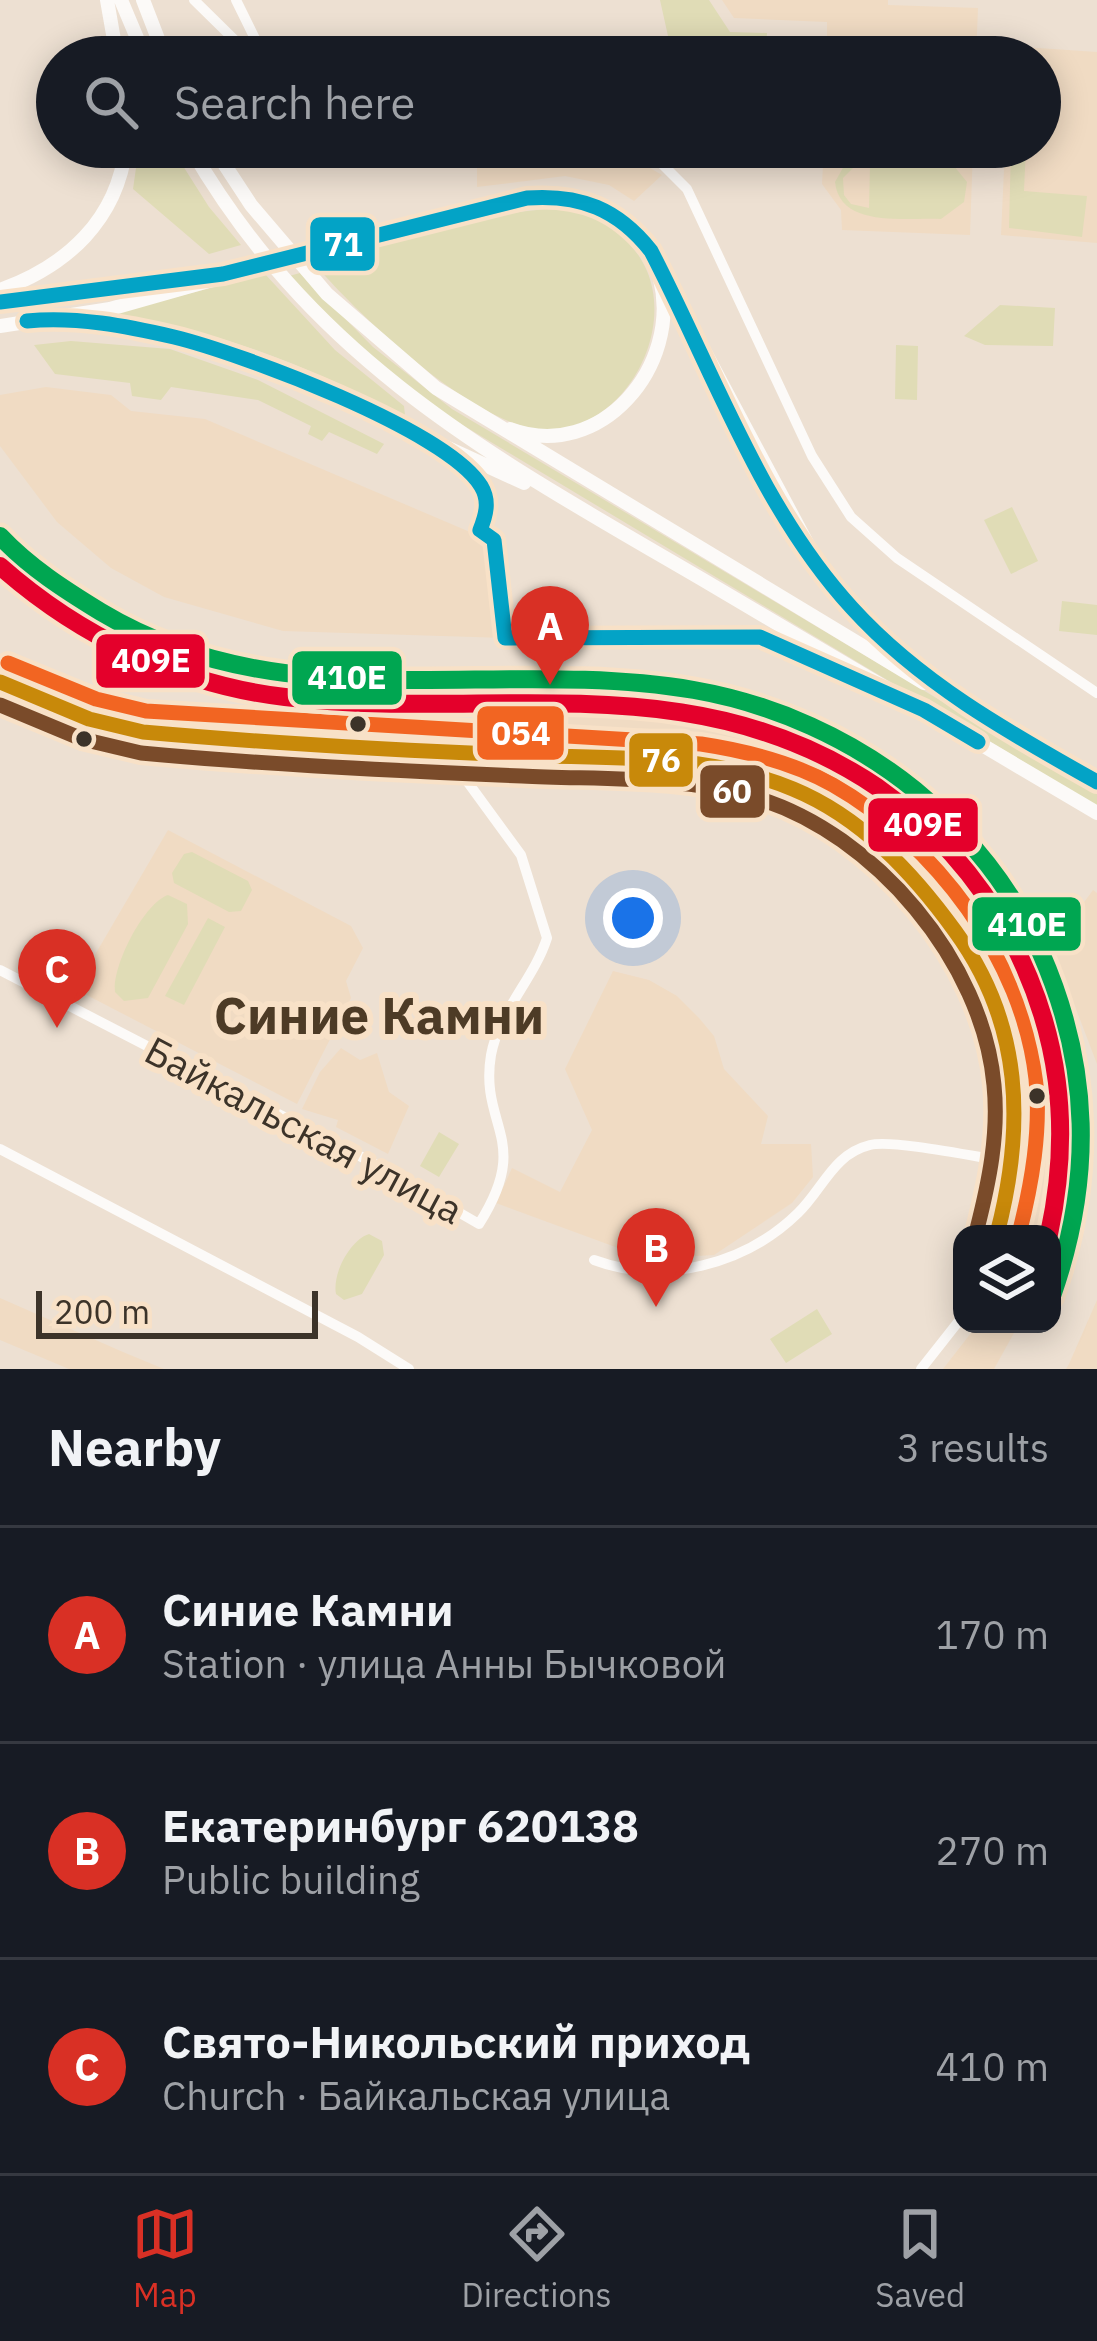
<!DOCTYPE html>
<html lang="en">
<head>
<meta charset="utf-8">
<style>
  body { margin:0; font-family:"IBM Plex Sans",sans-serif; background:#20242c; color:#f1f3f6 }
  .controls { position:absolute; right:36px; bottom:36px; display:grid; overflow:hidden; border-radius:24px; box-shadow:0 6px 30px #0003 }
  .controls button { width:108px; height:108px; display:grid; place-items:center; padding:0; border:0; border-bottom:3px solid #363941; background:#171b24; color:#f1f3f6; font:60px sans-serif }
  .scale { position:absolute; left:36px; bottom:30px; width:282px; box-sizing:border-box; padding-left:12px; border:6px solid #3c3329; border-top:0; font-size:33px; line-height:42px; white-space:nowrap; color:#3c3329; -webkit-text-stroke:9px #f8e1c7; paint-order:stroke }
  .you { position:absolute; left:633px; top:918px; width:42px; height:42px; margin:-30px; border:9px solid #fff; border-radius:50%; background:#1a73e8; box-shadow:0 0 0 18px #1a73e833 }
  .badge { display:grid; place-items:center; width:78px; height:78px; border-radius:50%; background:#d93025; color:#fff; font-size:39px; font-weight:700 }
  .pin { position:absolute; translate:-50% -99px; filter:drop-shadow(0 3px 6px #0008) }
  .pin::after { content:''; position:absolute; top:63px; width:42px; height:36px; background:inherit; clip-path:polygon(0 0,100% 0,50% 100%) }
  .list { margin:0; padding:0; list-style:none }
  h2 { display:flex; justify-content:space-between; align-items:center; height:156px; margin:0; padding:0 48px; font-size:51px }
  h2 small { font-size:39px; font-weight:400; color:#9ea1a6 }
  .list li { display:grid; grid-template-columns:78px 1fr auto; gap:36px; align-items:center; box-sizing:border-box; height:216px; padding:0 48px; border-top:3px solid #363941 }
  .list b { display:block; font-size:45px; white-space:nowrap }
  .list p { margin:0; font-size:39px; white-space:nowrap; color:#9ea1a6 }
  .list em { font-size:39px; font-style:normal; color:#9ea1a6 }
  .icon { flex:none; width:66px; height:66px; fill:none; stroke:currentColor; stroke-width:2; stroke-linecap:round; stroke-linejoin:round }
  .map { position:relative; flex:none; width:1097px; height:1369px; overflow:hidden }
  .search { position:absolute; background:#171b24; box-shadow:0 6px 30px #0003; left:36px; right:36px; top:36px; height:132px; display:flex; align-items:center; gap:30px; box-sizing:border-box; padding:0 42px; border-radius:66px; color:#9ea1a6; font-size:45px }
  .sheet { height:804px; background:#171b24 }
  nav { display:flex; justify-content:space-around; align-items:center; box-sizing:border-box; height:168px; border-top:3px solid #363941; background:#171b24; font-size:33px; color:#9ea1a6 }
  nav a { display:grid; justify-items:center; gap:6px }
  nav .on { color:#d93025 }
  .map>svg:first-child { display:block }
</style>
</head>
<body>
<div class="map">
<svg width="1097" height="1369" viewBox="0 0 1097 1369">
  <rect width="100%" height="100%" fill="#ede0d2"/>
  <path fill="#f0dbc3" d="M 722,0 L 888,0 L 888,5 L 978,8 L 976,57 L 827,57 L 827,22 L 734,18 Z
    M 1010,46 L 1097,52 L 1097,243 L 1001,235 L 1005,147 L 1040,147 L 1040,57 L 1009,57 Z
    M 824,147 L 973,147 L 970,235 L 842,230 L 841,210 L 822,184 Z
    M 553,150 L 621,151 L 662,175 L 634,201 L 609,185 L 565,176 L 477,187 L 477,154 Z
    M 46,387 L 111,395 L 131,411 L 205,419 L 477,535 L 502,574 L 510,623 L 505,638 L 283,631 L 164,597 L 111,568 L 57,522 L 0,446 L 0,395 Z
    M 526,706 L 669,714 L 790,738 L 901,807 L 908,798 L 948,828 L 1012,913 L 1061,1024 L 1070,1075 L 1069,1124 L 1052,1239 L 1052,1234 L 1019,1234 L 1045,1099 L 1027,1020 L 1004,958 L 959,893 L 890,828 L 797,777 L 690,751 L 524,740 Z
    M 168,830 L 351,926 L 363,948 L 346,981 L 351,998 L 297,1104 L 75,989 Z
    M 1093,890 L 1097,893 L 1097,1064 L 1052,946 Z
    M 613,971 L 649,980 L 677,996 L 699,1018 L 714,1036 L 724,1069 L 768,1116 L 761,1144 L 811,1144 L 813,1177 L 792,1203 L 714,1255 L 648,1259 L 496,1203 L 512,1168 L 560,1192 L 592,1130 L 565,1069 Z
    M 341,1048 L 360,1060 L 377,1053 L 389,1092 L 409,1106 L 388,1154 L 336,1127 L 338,1120 L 302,1109 L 320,1072 Z
    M 0,1298 L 123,1352 L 164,1369 L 69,1369 L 0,1340 Z
    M 1097,1300 L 1097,1369 L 1066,1369 L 1069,1364 Z
    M 978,1324 L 1019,1324 L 994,1369 L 943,1369 Z"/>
  <path fill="#e0dcb6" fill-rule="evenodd" d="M 660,0 L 709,0 L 730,32 L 767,33 L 765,57 L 682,57 L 668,36 Z
    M 139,147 L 171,147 L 209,207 L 241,245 L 209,254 L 133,189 Z
    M 1011,147 L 1026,147 L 1024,191 L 1087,196 L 1082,237 L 1009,228 Z
    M 858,159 L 954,166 L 967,182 L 964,202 L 941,219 C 907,217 840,229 835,182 L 844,166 ZM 870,165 L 869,208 L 851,204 L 844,195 L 843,178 L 854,167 Z
    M 584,207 C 609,225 635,242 647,271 C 676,340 616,440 536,429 C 468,419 362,318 318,268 C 399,232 496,209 584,207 Z
    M 300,273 L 373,347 L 452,409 L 1097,794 L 1097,806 L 426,403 L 371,358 L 289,276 Z
    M 265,274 L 335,350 L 404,406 L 405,415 C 305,367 211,323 99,317 Z
    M 1000,305 L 1055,308 L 1053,346 L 985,345 L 964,336 Z
    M 71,341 L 170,349 L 258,380 L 384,444 L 377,454 L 329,432 L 322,441 L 308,434 L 311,426 L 258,400 L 171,387 L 161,400 L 132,396 L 130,383 L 55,374 L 34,345 Z
    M 896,345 L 918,346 L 917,400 L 895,399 Z
    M 1012,507 L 1038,561 L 1011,574 L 984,520 Z
    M 1062,601 L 1097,605 L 1097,635 L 1059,631 Z
    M 192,852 L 248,881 L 252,890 L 241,911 L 229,912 L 174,883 L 172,873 L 184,854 Z
    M 168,895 L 187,904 L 188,924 L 148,998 L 124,1001 L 115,992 C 112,966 144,903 168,895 Z
    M 208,918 L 225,927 L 184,1005 L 165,996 Z
    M 439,1132 L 459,1144 L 439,1177 L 420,1166 Z
    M 369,1234 L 382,1241 L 384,1255 L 362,1294 L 344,1300 L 336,1294 C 332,1274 350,1240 369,1234 Z
    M 817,1309 L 832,1334 L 786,1363 L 770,1339 Z"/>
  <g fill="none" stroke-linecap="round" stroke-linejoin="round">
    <path stroke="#fcfaf8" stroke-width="10" d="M 194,0 L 252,57
      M 236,0 L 264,57
      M 403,147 L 485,147
      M 633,147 L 659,161 L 687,189 L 812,456 L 851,517 L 897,558 L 1097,693
      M 0,682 L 89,719 L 143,732 C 273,745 403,750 534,756 C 618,760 715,755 794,789 C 865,819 918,878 961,939 C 1026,1033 1028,1129 997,1234
      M 0,970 L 377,1165 L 479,1224 C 533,1139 479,1127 491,1055 C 499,1011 534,979 547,938 L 521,855 L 445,751
      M 0,1149 L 358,1337 L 409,1369
      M 594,1260 C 664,1286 746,1264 798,1213 C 823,1189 833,1154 870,1145 C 894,1139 986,1159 1016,1163
      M 921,1369 L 962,1317"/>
    <path stroke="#fcfaf8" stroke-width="14" d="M 107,0 L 117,57
      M 121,0 L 145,57
      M 143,0 L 165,57
      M 190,147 C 316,365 496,459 705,581 C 835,658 966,735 1097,813
      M 213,147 L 251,205 L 327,294 L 436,388 L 924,683
      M 0,290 C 67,266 117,220 126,147
      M 0,302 L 200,277
      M 74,320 L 181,337 L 243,354 L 524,483
      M 0,326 L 110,309 L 360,238 L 527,198 L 561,195 L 596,203 L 618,216 L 651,251 L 823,573 L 878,634 L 990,721
      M 510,429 C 601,463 682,365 660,279
      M 985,718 L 1097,782"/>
    <g stroke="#f8e1c7" stroke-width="24">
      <path id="bus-1" d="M 0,682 L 89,719 L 143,732 C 267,743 391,750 515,755 C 607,759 706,752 793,789 C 861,817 913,873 955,931 C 1023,1024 1025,1127 997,1234"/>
    </g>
    <g stroke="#f8e1c7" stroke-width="24">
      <path id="bus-2" d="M 0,705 L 82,739 L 141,753 C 268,765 395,771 522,776 C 600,780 682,775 757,798 C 875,834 983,962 994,1085 C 999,1134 989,1182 977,1229"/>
    </g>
    <g stroke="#f8e1c7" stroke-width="24">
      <path id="bus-3" d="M 8,663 L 96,699 L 146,711 L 701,744 C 747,751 792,762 833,785 C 935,843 1023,960 1036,1079 C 1041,1131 1032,1183 1019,1234"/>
    </g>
    <g stroke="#f8e1c7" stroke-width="24">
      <path id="bus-4" d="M 0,302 L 223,274 L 527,198 C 580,194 618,209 651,251 C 713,370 760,508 852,608 C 920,683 1010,733 1097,782
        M 27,321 C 75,316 127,326 174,337 C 240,353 447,430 481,486 C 490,501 486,515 480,530 L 494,540 L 505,638 L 760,637 L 924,710 L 978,742"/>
    </g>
    <use href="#bus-1" stroke="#c8890a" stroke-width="15"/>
    <use href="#bus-2" stroke="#7a4b2a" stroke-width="15"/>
    <use href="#bus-3" stroke="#f26522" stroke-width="15"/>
    <use href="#bus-4" stroke="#03a3c6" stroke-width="15"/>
    <g stroke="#f8e1c7" stroke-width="27">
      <path id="rail-1" d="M 0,536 C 29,567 65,590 101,612 C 286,723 494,656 694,690 C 774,704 852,739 915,790 C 968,833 1013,890 1041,953 C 1091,1067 1093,1179 1052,1296"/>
    </g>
    <g stroke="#f8e1c7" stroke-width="27">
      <path id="rail-2" d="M 0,566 C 79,636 180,685 285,697 C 491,722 691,661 877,787 C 931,825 978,877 1009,935 C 1060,1031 1072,1128 1049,1234"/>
    </g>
    <use href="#rail-1" stroke="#00a651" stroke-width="18"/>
    <use href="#rail-2" stroke="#e4002b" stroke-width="18"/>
  </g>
  <g fill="#3c3329" stroke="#f8e1c7" stroke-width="4.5">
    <circle cx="358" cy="724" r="10"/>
    <circle cx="84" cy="739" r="10"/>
    <circle cx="1037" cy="1096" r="10"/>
  </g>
  <g text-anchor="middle" stroke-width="12" stroke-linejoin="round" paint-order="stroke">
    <g font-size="39" fill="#3c3329" stroke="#f8e1c7">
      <text transform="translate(304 1130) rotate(28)" y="14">Байкальская улица</text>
    </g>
    <g font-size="51" font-weight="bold" fill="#4d3b26" stroke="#f8e1c7">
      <text x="379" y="1034">Синие Камни</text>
    </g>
  </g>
  <g stroke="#f8e1c7" stroke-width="4.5">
    <rect x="308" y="215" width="69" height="58" rx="12" fill="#03a3c6"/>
    <rect x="94" y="632" width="113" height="58" rx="12" fill="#e4002b"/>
    <rect x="290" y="649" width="114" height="58" rx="12" fill="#00a651"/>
    <rect x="475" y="704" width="91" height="58" rx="12" fill="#f26522"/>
    <rect x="627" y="731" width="68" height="58" rx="12" fill="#c8890a"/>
    <rect x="698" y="763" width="69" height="57" rx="12" fill="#7a4b2a"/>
    <rect x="866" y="796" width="114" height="58" rx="12" fill="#e4002b"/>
    <rect x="970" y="895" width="113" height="58" rx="12" fill="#00a651"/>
  </g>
  <g font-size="33" text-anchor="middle" font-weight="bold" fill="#fff">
    <text x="343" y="256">71</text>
    <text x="151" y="672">409E</text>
    <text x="347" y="689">410E</text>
    <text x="521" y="745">054</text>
    <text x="661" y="772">76</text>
    <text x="732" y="803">60</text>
    <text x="923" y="836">409E</text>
    <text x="1027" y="936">410E</text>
  </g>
</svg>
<div class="controls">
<button><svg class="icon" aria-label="layers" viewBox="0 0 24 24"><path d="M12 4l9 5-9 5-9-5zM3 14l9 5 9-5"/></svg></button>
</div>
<div class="scale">200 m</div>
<div class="you"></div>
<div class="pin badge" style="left:550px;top:685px">A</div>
<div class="pin badge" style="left:656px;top:1307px">B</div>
<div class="pin badge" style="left:57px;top:1028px">C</div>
<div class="search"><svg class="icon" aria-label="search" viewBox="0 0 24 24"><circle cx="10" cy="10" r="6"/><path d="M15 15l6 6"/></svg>Search here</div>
</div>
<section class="sheet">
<h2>Nearby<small>3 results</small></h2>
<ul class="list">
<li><span class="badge">A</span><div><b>Синие Камни</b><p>Station · улица Анны Бычковой</p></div><em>170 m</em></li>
<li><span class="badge">B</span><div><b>Екатеринбург 620138</b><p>Public building</p></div><em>270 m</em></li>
<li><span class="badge">C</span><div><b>Свято-Никольский приход</b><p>Church · Байкальская улица</p></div><em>410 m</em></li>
</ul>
</section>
<nav>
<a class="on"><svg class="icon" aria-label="map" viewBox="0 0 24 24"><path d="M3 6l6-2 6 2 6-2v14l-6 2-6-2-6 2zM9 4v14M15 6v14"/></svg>Map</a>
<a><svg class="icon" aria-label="directions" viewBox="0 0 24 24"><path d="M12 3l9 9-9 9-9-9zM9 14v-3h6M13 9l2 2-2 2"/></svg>Directions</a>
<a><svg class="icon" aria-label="saved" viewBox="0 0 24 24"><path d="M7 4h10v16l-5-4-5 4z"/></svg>Saved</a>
</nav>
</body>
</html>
